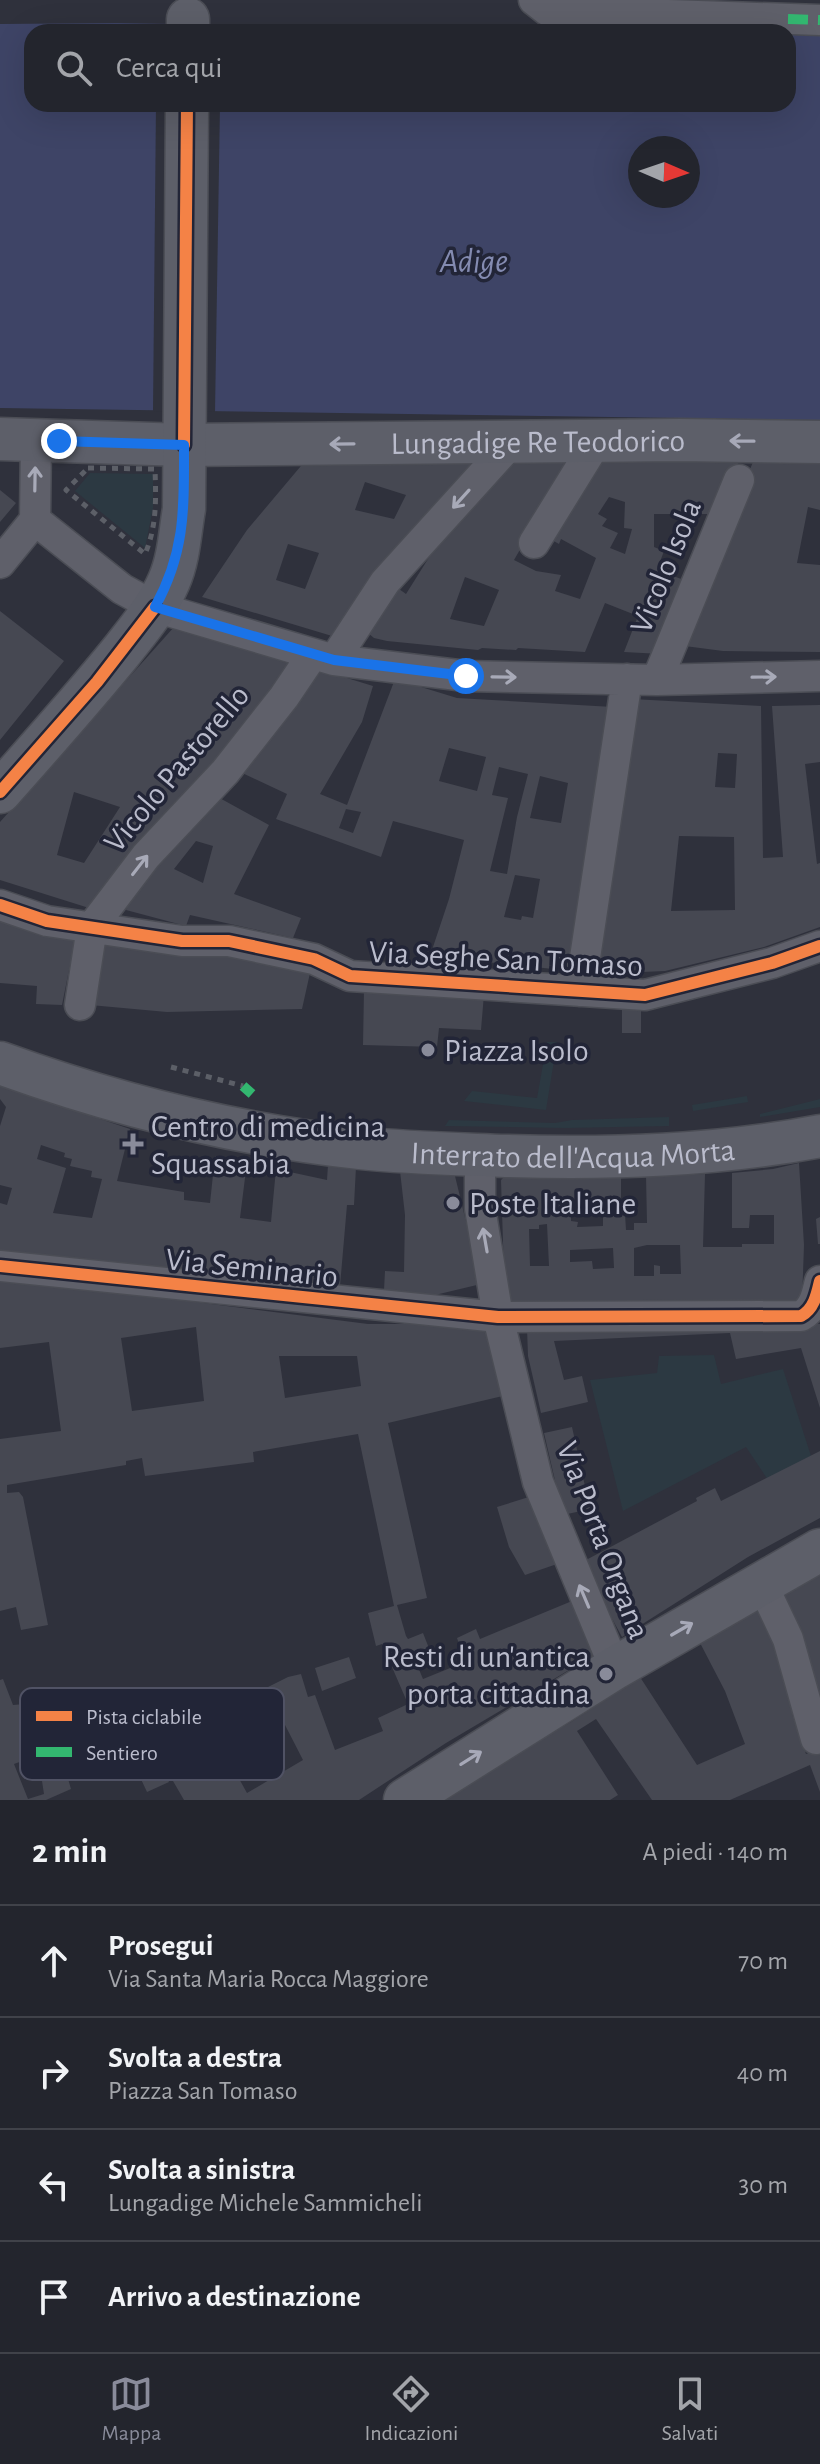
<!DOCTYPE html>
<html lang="it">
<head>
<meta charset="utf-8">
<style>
  body { margin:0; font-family:"Alegreya Sans",sans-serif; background:#2f3139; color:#f1f3f6 }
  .compass { position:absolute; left:628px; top:136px; width:72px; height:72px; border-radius:50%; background:#23252d; box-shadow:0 8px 32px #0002; rotate:92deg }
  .stop { position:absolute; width:24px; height:24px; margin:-18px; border:6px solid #1a73e8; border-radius:50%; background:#fff }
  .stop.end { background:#1a73e8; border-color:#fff; box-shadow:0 2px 8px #0008 }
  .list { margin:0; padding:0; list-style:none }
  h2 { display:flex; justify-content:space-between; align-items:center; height:104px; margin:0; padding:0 32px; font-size:34px }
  h2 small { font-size:26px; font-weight:400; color:#a3a5aa }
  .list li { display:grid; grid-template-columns:52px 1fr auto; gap:24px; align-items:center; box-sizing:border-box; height:112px; padding:0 32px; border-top:2px solid #404249 }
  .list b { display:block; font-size:30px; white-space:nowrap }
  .list p { margin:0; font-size:26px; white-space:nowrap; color:#a3a5aa }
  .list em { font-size:26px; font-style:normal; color:#a3a5aa }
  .icon { flex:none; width:44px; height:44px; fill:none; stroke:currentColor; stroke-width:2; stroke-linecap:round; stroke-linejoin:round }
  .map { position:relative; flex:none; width:820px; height:1800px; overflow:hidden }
  .search { position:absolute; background:#23252d; box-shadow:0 8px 32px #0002; left:24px; right:24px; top:24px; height:88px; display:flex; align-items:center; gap:20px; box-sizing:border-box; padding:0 28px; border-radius:24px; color:#a3a5aa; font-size:30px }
  .sheet { height:552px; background:#23252d }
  nav { display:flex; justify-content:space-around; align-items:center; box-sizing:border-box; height:112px; border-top:2px solid #404249; background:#23252d; font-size:22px; color:#a3a5aa }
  nav a { display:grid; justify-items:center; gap:4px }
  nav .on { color:#898b9a }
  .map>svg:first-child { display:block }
</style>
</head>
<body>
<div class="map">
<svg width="820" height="1800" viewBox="0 0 820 1800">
  <rect width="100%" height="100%" fill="#2f313c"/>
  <path fill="#2c3942" d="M 90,473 L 153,474 L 153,508 L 145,548 L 75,491 Z
    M 547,1042 L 557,1042 L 546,1110 L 464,1101 L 472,1091 L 537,1098 Z
    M 747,1096 L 748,1102 L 693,1111 L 692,1105 Z
    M 820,1099 L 820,1107 L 760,1117 L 760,1114 Z
    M 669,1117 L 669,1126 L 565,1128 L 445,1126 L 449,1120 L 555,1123 L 572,1120 Z
    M 714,1355 L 721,1384 L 783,1369 L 811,1456 L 768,1480 L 746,1447 L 623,1511 L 590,1380 L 657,1373 L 659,1356 Z"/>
  <path fill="#3e4466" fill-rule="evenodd" d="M 117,23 L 617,32 L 32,32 L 32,104 L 788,104 L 788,35 L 820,35 L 820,420 L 0,408 L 0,24 ZM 640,148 L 688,148 L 688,196 L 640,196 Z"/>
  <path fill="#2f313c" d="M 156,104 L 220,104 L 215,412 L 153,411 Z"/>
  <path fill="#464852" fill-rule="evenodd" d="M 311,454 L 477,457 L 446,502 L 332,636 L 202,597 L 247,530 ZM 365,482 L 406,495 L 394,519 L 355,510 ZM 288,544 L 319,553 L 305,589 L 276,580 Z
    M 514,458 L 580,459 L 540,515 L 514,560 L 536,571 L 561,575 L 555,591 L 580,599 L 596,558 L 561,539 L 559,544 L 545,536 L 593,459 L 737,462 L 739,465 L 718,514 L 654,514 L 654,547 L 664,551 L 657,570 L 692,583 L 661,654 L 624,652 L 638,616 L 605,603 L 585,652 L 518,648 L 516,650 L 482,648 L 478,650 L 387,641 L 374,638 L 362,628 L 392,584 L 406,594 L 433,551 ZM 609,497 L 625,502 L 624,528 L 632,529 L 625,554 L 610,548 L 618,533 L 602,526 L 607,519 L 598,514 ZM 465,577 L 499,590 L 484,626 L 450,619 Z
    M 753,462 L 820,463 L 820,510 L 808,507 L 797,563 L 820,565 L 820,652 L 723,651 L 677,645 Z
    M 0,490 L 16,503 L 0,522 Z
    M 0,611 L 64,661 L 0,740 Z
    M 174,627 L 297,666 L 183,801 L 103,887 L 89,908 L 0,880 L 0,822 ZM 74,792 L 120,807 L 84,863 L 57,855 Z
    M 311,667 L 373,686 L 362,722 L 320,794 L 347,805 L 395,679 L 457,698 L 613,707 L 572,971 L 430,956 L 449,899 L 464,840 L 393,821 L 381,857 L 276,819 L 287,794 L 238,771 ZM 449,748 L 486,757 L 477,791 L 439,781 ZM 499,767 L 528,774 L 517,817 L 507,874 L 490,871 L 508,798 L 492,795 ZM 540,776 L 568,783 L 561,823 L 530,818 ZM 346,809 L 361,812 L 353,833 L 339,828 ZM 515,875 L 540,879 L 533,918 L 522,916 L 521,920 L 504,917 Z
    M 632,699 L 761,706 L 763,858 L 783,857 L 772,706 L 820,705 L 820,762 L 805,764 L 817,864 L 820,863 L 820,927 L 764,947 L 665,971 L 597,974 ZM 718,753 L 737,754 L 735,788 L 715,787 ZM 679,836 L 734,837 L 735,910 L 671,911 Z
    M 216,796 L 269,825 L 234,894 L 301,918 L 293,938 L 190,915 L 186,926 L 126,910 L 130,897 ZM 196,841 L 213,846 L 203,883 L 174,869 Z
    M 0,920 L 79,936 L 77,959 L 71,960 L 62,1005 L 36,1004 L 37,986 L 0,983 Z
    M 102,933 L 312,964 L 302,1009 L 167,1012 L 90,1005 Z
    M 364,990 L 484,994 L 481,1030 L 439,1028 L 437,1047 L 363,1045 Z
    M 622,1007 L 641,1007 L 641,1033 L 622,1033 Z
    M 0,1085 L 130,1129 L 117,1181 L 184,1192 L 184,1200 L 210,1203 L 215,1156 L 247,1162 L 240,1218 L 271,1222 L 276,1169 L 327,1180 L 328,1165 L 356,1167 L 354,1205 L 347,1205 L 340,1286 L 0,1254 L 0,1203 L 7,1205 L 12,1188 L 0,1185 L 0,1126 L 6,1107 L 0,1099 ZM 41,1145 L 65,1153 L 64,1157 L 72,1159 L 70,1166 L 92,1171 L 91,1177 L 102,1179 L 92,1218 L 53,1213 L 66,1168 L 37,1159 Z
    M 799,1163 L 804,1245 L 802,1302 L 724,1300 L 505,1304 L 501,1180 L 504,1177 L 621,1178 L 621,1214 L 625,1214 L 626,1230 L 634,1230 L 634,1223 L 647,1223 L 646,1176 L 705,1174 L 703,1247 L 742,1247 L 742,1244 L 774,1244 L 774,1215 L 750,1215 L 749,1228 L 732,1228 L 732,1173 L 773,1169 ZM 571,1215 L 603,1215 L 603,1226 L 577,1227 L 578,1222 L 571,1221 ZM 547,1224 L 549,1266 L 530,1266 L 529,1229 L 539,1229 L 539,1225 ZM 647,1245 L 680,1245 L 681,1274 L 660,1274 L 660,1266 L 654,1265 L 654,1276 L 634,1276 L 634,1248 ZM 613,1248 L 614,1268 L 593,1269 L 592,1261 L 570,1262 L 570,1250 Z
    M 400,1171 L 455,1176 L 481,1284 L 435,1295 L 384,1290 L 385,1271 L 404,1272 L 405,1215 Z
    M 820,1217 L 820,1244 L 818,1244 L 816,1219 Z
    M 0,1277 L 368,1324 L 485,1324 L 507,1395 L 388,1423 L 427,1598 L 397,1605 L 406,1636 L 408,1639 L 423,1633 L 434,1661 L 418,1667 L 423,1679 L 465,1662 L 457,1638 L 476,1629 L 480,1639 L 572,1601 L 596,1654 L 446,1743 L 359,1800 L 184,1800 L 173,1781 L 196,1769 L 178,1738 L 207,1721 L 247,1793 L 303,1760 L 266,1688 L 288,1677 L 301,1674 L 308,1697 L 315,1695 L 335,1750 L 383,1731 L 378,1718 L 408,1704 L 382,1644 L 376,1646 L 368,1613 L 394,1606 L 358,1434 L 253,1452 L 254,1462 L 145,1476 L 142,1458 L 126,1461 L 126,1465 L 7,1485 L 7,1493 L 19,1492 L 23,1497 L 48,1625 L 21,1630 L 16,1607 L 0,1611 L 0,1439 L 61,1431 L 49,1342 L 0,1348 ZM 196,1327 L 204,1401 L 132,1411 L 121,1338 ZM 279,1356 L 357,1356 L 361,1386 L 285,1398 Z
    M 756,1322 L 820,1324 L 820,1408 L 801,1348 L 736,1359 L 730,1333 L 554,1341 L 564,1380 L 582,1376 L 588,1402 L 541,1413 L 528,1356 L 527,1328 Z
    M 572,1427 L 590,1509 L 563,1515 L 544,1433 Z
    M 820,1451 L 820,1518 L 748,1557 L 622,1637 L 596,1589 L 586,1560 L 697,1501 L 696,1498 L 715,1488 L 721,1501 Z
    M 532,1496 L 557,1564 L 525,1575 L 509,1547 L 497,1507 Z
    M 820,1566 L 820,1719 L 772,1592 Z
    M 754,1602 L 765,1620 L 781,1666 L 796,1712 L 792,1714 L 806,1754 L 820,1749 L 820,1792 L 810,1765 L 730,1800 L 652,1800 L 596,1719 L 577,1731 L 618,1795 L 610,1800 L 437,1800 L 571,1722 L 640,1677 L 697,1765 L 745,1744 L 725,1691 L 698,1639 Z
    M 349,1657 L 356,1678 L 322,1691 L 315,1668 Z
    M 3,1679 L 13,1705 L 59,1701 L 69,1744 L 14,1764 L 28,1799 L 44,1794 L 42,1781 L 66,1772 L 71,1789 L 46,1800 L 0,1800 L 0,1680 Z
    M 130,1698 L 169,1782 L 147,1792 L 132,1760 L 106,1767 L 99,1737 L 88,1739 L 78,1704 Z"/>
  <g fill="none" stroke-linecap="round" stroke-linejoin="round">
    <g stroke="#4b4d55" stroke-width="33">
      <path id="street" d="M 534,0 L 548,11 L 820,20
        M 35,520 L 122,589 L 155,607 L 334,660 L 466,676 L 657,680 L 820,676
        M 534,543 L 597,441
        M 0,563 L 35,520 L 36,440
        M 334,660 L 385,582 L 513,441
        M 657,680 L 739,480
        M 0,905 L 47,921 L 182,941 L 229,941 L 314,959 L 350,976 L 645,995 L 772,963 L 820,946
        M 580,991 L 627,679
        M 80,1005 L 92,927 L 146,856 L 225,772 L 284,697 L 313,654
        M 480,1155 L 480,1208 L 498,1317 L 538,1482 L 615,1668
        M 0,1266 L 498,1317 L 801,1316 C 814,1309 817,1294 820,1281
        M 762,1584 L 788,1639 L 816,1739"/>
    </g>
    <g stroke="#4b4d55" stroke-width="45">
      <g id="secondary">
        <path d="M 188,32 L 188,19"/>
        <path id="s1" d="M 0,439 L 184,445 L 679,440 L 820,442"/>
        <path d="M 0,792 C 41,746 82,700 121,652 C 138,630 158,607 169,581 C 179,558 180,532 184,509 L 187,104"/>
        <path id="s2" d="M 0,1063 C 116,1105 238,1135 360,1148 C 408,1153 457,1154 506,1156 C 611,1159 716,1156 820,1136"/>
        <path d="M 405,1800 L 615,1668 L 820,1550"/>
      </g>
    </g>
    <path stroke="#5c5f67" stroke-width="5" stroke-dasharray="6 6" stroke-linecap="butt" d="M 88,468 L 155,469 C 156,499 157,526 145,554 L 66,490 Z
      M 171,1067 L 243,1086"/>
    <use href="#street" stroke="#5f606a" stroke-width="30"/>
    <use href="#secondary" stroke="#5d5f69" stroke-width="42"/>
    <path stroke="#33b770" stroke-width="10" stroke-dasharray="20 10" stroke-linecap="butt" d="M 788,19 L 820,20
      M 243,1086 L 252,1094"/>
    <g stroke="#222537" stroke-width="17">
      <path id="cycleway" d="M 184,445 L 187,104
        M 0,792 L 97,682 L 155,607
        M 0,905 L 47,921 L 182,941 L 229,941 L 314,959 L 350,976 L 645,995 L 772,963 L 820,946
        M 0,1266 L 498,1317 L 801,1316 C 814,1309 817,1294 820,1281"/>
    </g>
    <use href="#cycleway" stroke="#f48246" stroke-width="12"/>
  </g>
  <defs><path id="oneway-shaft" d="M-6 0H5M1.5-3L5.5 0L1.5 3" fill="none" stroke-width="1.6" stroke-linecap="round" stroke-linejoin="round" transform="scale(2)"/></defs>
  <g stroke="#a7a9b8">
    <use href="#oneway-shaft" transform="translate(742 441) rotate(-179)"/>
    <use href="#oneway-shaft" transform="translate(342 444) rotate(179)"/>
    <use href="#oneway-shaft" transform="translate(682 1629) rotate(-30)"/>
    <use href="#oneway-shaft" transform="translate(471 1758) rotate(-32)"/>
  </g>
  <g stroke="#a8aab8">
    <use href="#oneway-shaft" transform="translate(35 479) rotate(-89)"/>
    <use href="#oneway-shaft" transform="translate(461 499) rotate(132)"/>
    <use href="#oneway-shaft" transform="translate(504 677) rotate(1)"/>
    <use href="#oneway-shaft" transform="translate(764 677) rotate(-1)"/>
    <use href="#oneway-shaft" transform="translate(140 865) rotate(-52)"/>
    <use href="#oneway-shaft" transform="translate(485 1240) rotate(-100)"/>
    <use href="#oneway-shaft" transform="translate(584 1596) rotate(-113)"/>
  </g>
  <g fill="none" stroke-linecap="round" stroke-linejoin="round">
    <path stroke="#1a73e8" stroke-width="10" d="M 59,441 L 184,445 C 184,507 186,551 155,607 L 334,660 L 466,676"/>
  </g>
  <g fill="#898b9a" stroke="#222537" stroke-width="3">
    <circle cx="428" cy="1050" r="8"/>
    <path d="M129 1132h8v8h8v8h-8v8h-8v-8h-8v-8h8z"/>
    <circle cx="453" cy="1203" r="8"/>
    <circle cx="606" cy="1674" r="8"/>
  </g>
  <g text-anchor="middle" stroke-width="7" stroke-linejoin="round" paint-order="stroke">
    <g font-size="32" fill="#babccc" stroke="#222537">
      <text dy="11" stroke="none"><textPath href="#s1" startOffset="538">Lungadige Re Teodorico</textPath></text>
      <text transform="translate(665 566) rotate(-68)" y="11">Vicolo Isola</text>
      <text transform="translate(176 768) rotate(-50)" y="11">Vicolo Pastorello</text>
      <text transform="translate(506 958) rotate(3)" y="11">Via Seghe San Tomaso</text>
      <text dy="11" stroke="none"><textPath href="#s2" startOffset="584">Interrato dell'Acqua Morta</textPath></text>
      <text transform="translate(252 1267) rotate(6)" y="11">Via Seminario</text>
      <text transform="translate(604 1540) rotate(69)" y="11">Via Porta Organa</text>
    </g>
    <g font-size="32" fill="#babccc" stroke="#222537" text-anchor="start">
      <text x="444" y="1061">Piazza Isolo</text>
      <text x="151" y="1137">Centro di medicina<tspan x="151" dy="37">Squassabia</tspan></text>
      <text x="469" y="1214">Poste Italiane</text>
      <text x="590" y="1667" text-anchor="end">Resti di un'antica<tspan x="590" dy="37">porta cittadina</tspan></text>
    </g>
    <g font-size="34" font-style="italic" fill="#848bb1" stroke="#222537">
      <text x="474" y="272">Adige</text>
    </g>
  </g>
  <rect x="20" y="1688" width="264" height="92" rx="12" fill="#222537" stroke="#505264" stroke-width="2"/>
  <rect x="36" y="1711" width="36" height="10" fill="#f48246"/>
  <rect x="36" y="1747" width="36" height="10" fill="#33b770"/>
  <g font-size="22" fill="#babccc">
    <text x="86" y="1724">Pista ciclabile</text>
    <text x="86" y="1760">Sentiero</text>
  </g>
</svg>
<svg class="compass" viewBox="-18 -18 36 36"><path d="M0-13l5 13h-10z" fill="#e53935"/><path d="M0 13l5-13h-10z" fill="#a3a5aa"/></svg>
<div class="stop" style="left:466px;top:676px"></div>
<div class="stop end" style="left:59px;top:441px"></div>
<div class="search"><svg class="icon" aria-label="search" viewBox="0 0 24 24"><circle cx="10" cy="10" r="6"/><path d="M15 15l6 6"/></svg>Cerca qui</div>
</div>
<section class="sheet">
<h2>2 min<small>A piedi · 140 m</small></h2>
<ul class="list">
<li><svg class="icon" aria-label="ahead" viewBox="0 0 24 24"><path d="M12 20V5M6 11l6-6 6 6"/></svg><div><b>Prosegui</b><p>Via Santa Maria Rocca Maggiore</p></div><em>70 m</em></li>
<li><svg class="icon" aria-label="right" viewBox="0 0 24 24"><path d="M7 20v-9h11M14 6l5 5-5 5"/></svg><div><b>Svolta a destra</b><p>Piazza San Tomaso</p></div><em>40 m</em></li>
<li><svg class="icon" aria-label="left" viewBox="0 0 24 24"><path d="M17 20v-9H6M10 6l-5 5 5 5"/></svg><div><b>Svolta a sinistra</b><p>Lungadige Michele Sammicheli</p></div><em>30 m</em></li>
<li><svg class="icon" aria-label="arrive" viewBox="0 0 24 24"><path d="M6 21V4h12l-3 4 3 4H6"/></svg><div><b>Arrivo a destinazione</b></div></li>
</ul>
</section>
<nav>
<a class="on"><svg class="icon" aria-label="map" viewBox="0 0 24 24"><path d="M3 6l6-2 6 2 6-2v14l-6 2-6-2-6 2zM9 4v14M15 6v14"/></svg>Mappa</a>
<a><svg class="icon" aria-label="directions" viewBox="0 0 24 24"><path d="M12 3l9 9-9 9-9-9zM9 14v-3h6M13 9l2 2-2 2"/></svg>Indicazioni</a>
<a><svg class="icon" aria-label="saved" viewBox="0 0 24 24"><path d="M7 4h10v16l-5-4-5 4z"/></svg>Salvati</a>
</nav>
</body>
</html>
